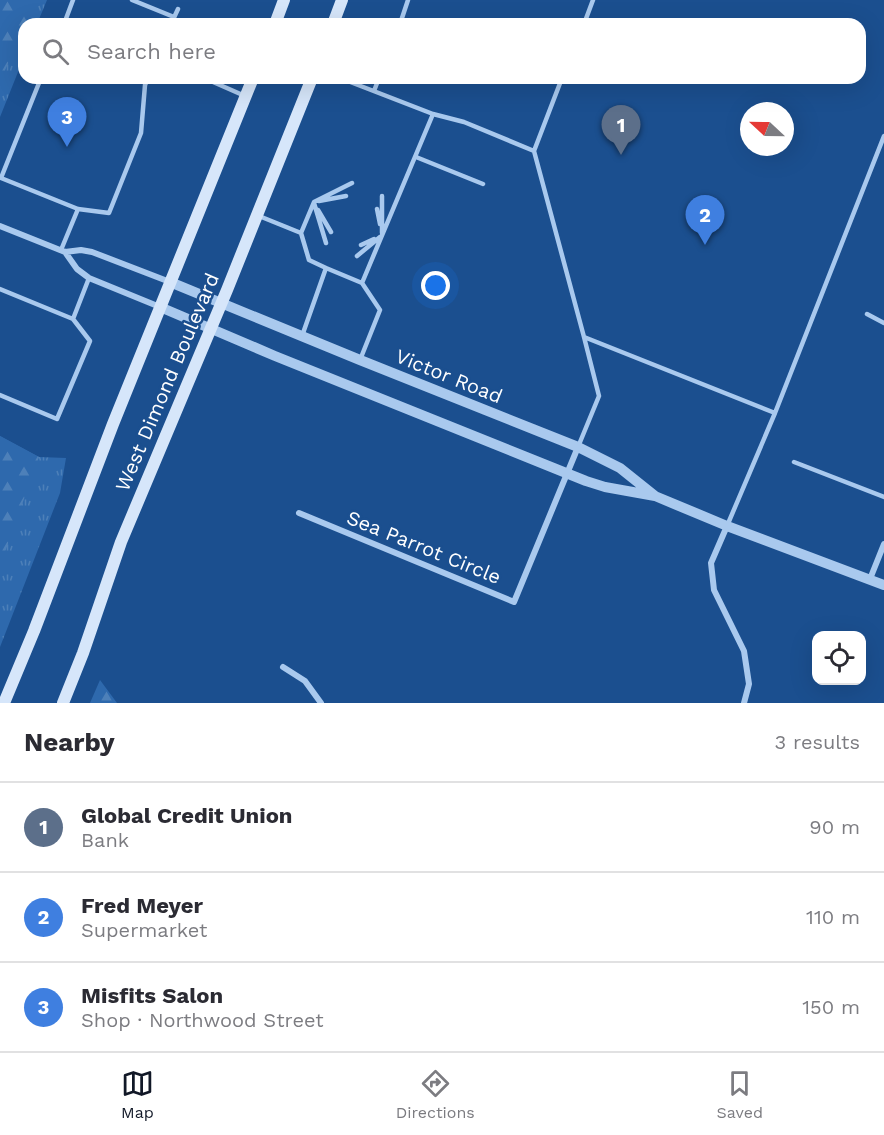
<!DOCTYPE html>
<html lang="en">
<head>
<meta charset="utf-8">
<style>
  body { margin:0; font-family:"Work Sans",sans-serif; background:#f7f7f7; color:#2b2b33 }
  .controls { position:absolute; right:18px; bottom:18px; display:grid; overflow:hidden; border-radius:12px; box-shadow:0 6px 24px #0002 }
  .controls button { width:54px; height:54px; display:grid; place-items:center; padding:0; border:0; border-bottom:2px solid #e1e1e2; background:#fff; color:#2b2b33; font:30px sans-serif }
  .compass { position:absolute; left:740px; top:102px; width:54px; height:54px; border-radius:50%; background:#fff; box-shadow:0 6px 24px #0002; rotate:292deg }
  .you { position:absolute; left:436px; top:286px; width:21px; height:21px; margin:-15px; border:4px solid #fff; border-radius:50%; background:#1a73e8; box-shadow:0 0 0 9px #1a73e833 }
  .badge { display:grid; place-items:center; width:39px; height:39px; border-radius:50%; background:#111827; color:#fff; font-size:20px; font-weight:700 }
  .pin { position:absolute; translate:-50% -50px; filter:drop-shadow(0 2px 3px #0008) }
  .pin::after { content:''; position:absolute; top:32px; width:21px; height:18px; background:inherit; clip-path:polygon(0 0,100% 0,50% 100%) }
  .list { margin:0; padding:0; list-style:none }
  h2 { display:flex; justify-content:space-between; align-items:center; height:78px; margin:0; padding:0 24px; font-size:26px }
  h2 small { font-size:20px; font-weight:400; color:#7c7c81 }
  .list li { display:grid; grid-template-columns:39px 1fr auto; gap:18px; align-items:center; box-sizing:border-box; height:90px; padding:0 24px; border-top:2px solid #e1e1e2 }
  .list b { display:block; font-size:22px; white-space:nowrap }
  .list p { margin:0; font-size:20px; white-space:nowrap; color:#7c7c81 }
  .list em { font-size:20px; font-style:normal; color:#7c7c81 }
  .icon { flex:none; width:33px; height:33px; fill:none; stroke:currentColor; stroke-width:2; stroke-linecap:round; stroke-linejoin:round }
  .map { position:relative; flex:none; width:884px; height:703px; overflow:hidden }
  .search { position:absolute; background:#fff; box-shadow:0 6px 24px #0002; left:18px; right:18px; top:18px; height:66px; display:flex; align-items:center; gap:15px; box-sizing:border-box; padding:0 21px; border-radius:18px; color:#7c7c81; font-size:22px }
  .sheet { height:348px; background:#fff }
  nav { display:flex; justify-content:space-around; align-items:center; box-sizing:border-box; height:84px; border-top:2px solid #e1e1e2; background:#fff; font-size:16px; color:#7c7c81 }
  nav a { display:grid; justify-items:center; gap:3px }
  nav .on { color:#111827 }
  .map>svg:first-child { display:block }
</style>
</head>
<body>
<div class="map">
<svg width="884" height="703" viewBox="0 0 884 703">
  <defs>
    <pattern id="grass-tufts" width="24" height="20" patternUnits="userSpaceOnUse" patternTransform="scale(1.5)"><rect width="24" height="20" fill="#2e69ad"/><path d="M3 7l-1-3M5 7V3M7 7l1-3M15 17l-1-3M17 17v-4M19 17l1-3" fill="none" stroke="#4d80b9"/></pattern>
    <pattern id="forest-firs" width="22" height="20" patternUnits="userSpaceOnUse" patternTransform="scale(1.5)"><rect width="22" height="20" fill="#2e69ad"/><path d="M5 1l3.5 6h-7zM16 11l3.5 6h-7z" fill="#4d80b9"/></pattern>
  </defs>
  <rect width="100%" height="100%" fill="#1b4f8f"/>
  <path fill="url(#grass-tufts)" d="M 0,0 L 47,0 L 37,24 L 24,24 L 24,57 L 0,117 Z
    M 0,436 L 39,457 L 66,458 L 60,493 L 0,647 Z"/>
  <path fill="url(#forest-firs)" d="M 0,0 L 29,0 L 33,9 L 26,24 L 24,24 L 24,29 L 0,81 Z
    M 0,436 L 39,457 L 5,552 L 0,550 Z
    M 100,680 L 117,703 L 90,703 Z"/>
  <g fill="none" stroke-linecap="round" stroke-linejoin="round">
    <path stroke="#a9c9ee" stroke-width="4.5" d="M 132,0 L 174,17
      M 64,24 L 73,0
      M 171,24 L 178,9
      M 400,24 L 408,0
      M 584,24 L 593,0
      M 41,78 L 1,178 L 78,209 L 109,213 L 141,133 L 145,85 L 148,78
      M 204,78 L 245,96
      M 340,78 L 433,114 L 362,283 L 380,310 L 360,360
      M 562,78 L 534,151 L 584,337
      M 374,91 L 379,78
      M 433,114 L 464,122 L 534,151
      M 416,157 L 483,184
      M 319,201 L 346,196
      M 314,203 L 326,243
      M 377,209 L 380,224
      M 318,210 L 331,232
      M 259,216 L 301,233 L 309,260 L 326,268
      M 301,233 L 314,202 L 352,183
      M 382,233 L 382,196
      M 361,245 L 374,239
      M 61,250 L 78,209
      M 357,256 L 380,237
      M 0,289 L 73,319 L 90,341 L 57,419 L 0,395
      M 867,314 L 884,323
      M 73,319 L 89,278
      M 302,336 L 326,268 L 362,283
      M 775,413 L 884,136
      M 578,447 L 599,396 L 584,337 L 775,413 L 727,526
      M 794,462 L 884,497"/>
    <path stroke="#a9c9ee" stroke-width="6" d="M 0,226 L 65,252 L 81,250 L 92,252 L 170,282
      M 65,252 L 77,269 L 89,278 L 160,307
      M 299,513 L 514,602 L 578,447
      M 727,526 L 711,563 L 714,590 L 744,651 L 749,684 L 744,703
      M 870,579 L 884,544
      M 283,667 L 305,681 L 321,703"/>
    <path stroke="#a9c9ee" stroke-width="10" d="M 170,282 L 360,360 L 578,447 L 620,468 L 655,496
      M 160,307 L 275,356 L 586,481 L 605,487 L 655,496 L 727,526 L 884,585"/>
    <path stroke="#d6e6fa" stroke-width="12" d="M 275,24 L 284,0
      M 333,24 L 342,0
      M 4,703 L 34,631 L 113,424 L 253,78
      M 63,703 L 83,653 L 121,542 L 227,290 L 312,78"/>
  </g>
  <g text-anchor="middle" stroke-width="5" stroke-linejoin="round" paint-order="stroke">
    <g font-size="20" fill="#fff" stroke="#1b4f8f">
      <text transform="translate(449 376) rotate(22)" y="7">Victor Road</text>
      <text transform="translate(167 382) rotate(-67)" y="7">West Dimond Boulevard</text>
      <text transform="translate(424 547) rotate(22)" y="7">Sea Parrot Circle</text>
    </g>
  </g>
</svg>
<div class="controls">
<button><svg class="icon" aria-label="locate" viewBox="0 0 24 24"><circle cx="12" cy="12" r="6"/><path d="M12 2v4M12 18v4M2 12h4M18 12h4"/></svg></button>
</div>
<svg class="compass" viewBox="-18 -18 36 36"><path d="M0-13l5 13h-10z" fill="#e53935"/><path d="M0 13l5-13h-10z" fill="#7c7c81"/></svg>
<div class="you"></div>
<div class="pin badge" style="left:621px;top:155px;background:#5c6f8a">1</div>
<div class="pin badge" style="left:705px;top:245px;background:#3f7fe0">2</div>
<div class="pin badge" style="left:67px;top:147px;background:#3f7fe0">3</div>
<div class="search"><svg class="icon" aria-label="search" viewBox="0 0 24 24"><circle cx="10" cy="10" r="6"/><path d="M15 15l6 6"/></svg>Search here</div>
</div>
<section class="sheet">
<h2>Nearby<small>3 results</small></h2>
<ul class="list">
<li><span class="badge" style="background:#5c6f8a">1</span><div><b>Global Credit Union</b><p>Bank</p></div><em>90 m</em></li>
<li><span class="badge" style="background:#3f7fe0">2</span><div><b>Fred Meyer</b><p>Supermarket</p></div><em>110 m</em></li>
<li><span class="badge" style="background:#3f7fe0">3</span><div><b>Misfits Salon</b><p>Shop · Northwood Street</p></div><em>150 m</em></li>
</ul>
</section>
<nav>
<a class="on"><svg class="icon" aria-label="map" viewBox="0 0 24 24"><path d="M3 6l6-2 6 2 6-2v14l-6 2-6-2-6 2zM9 4v14M15 6v14"/></svg>Map</a>
<a><svg class="icon" aria-label="directions" viewBox="0 0 24 24"><path d="M12 3l9 9-9 9-9-9zM9 14v-3h6M13 9l2 2-2 2"/></svg>Directions</a>
<a><svg class="icon" aria-label="saved" viewBox="0 0 24 24"><path d="M7 4h10v16l-5-4-5 4z"/></svg>Saved</a>
</nav>
</body>
</html>
